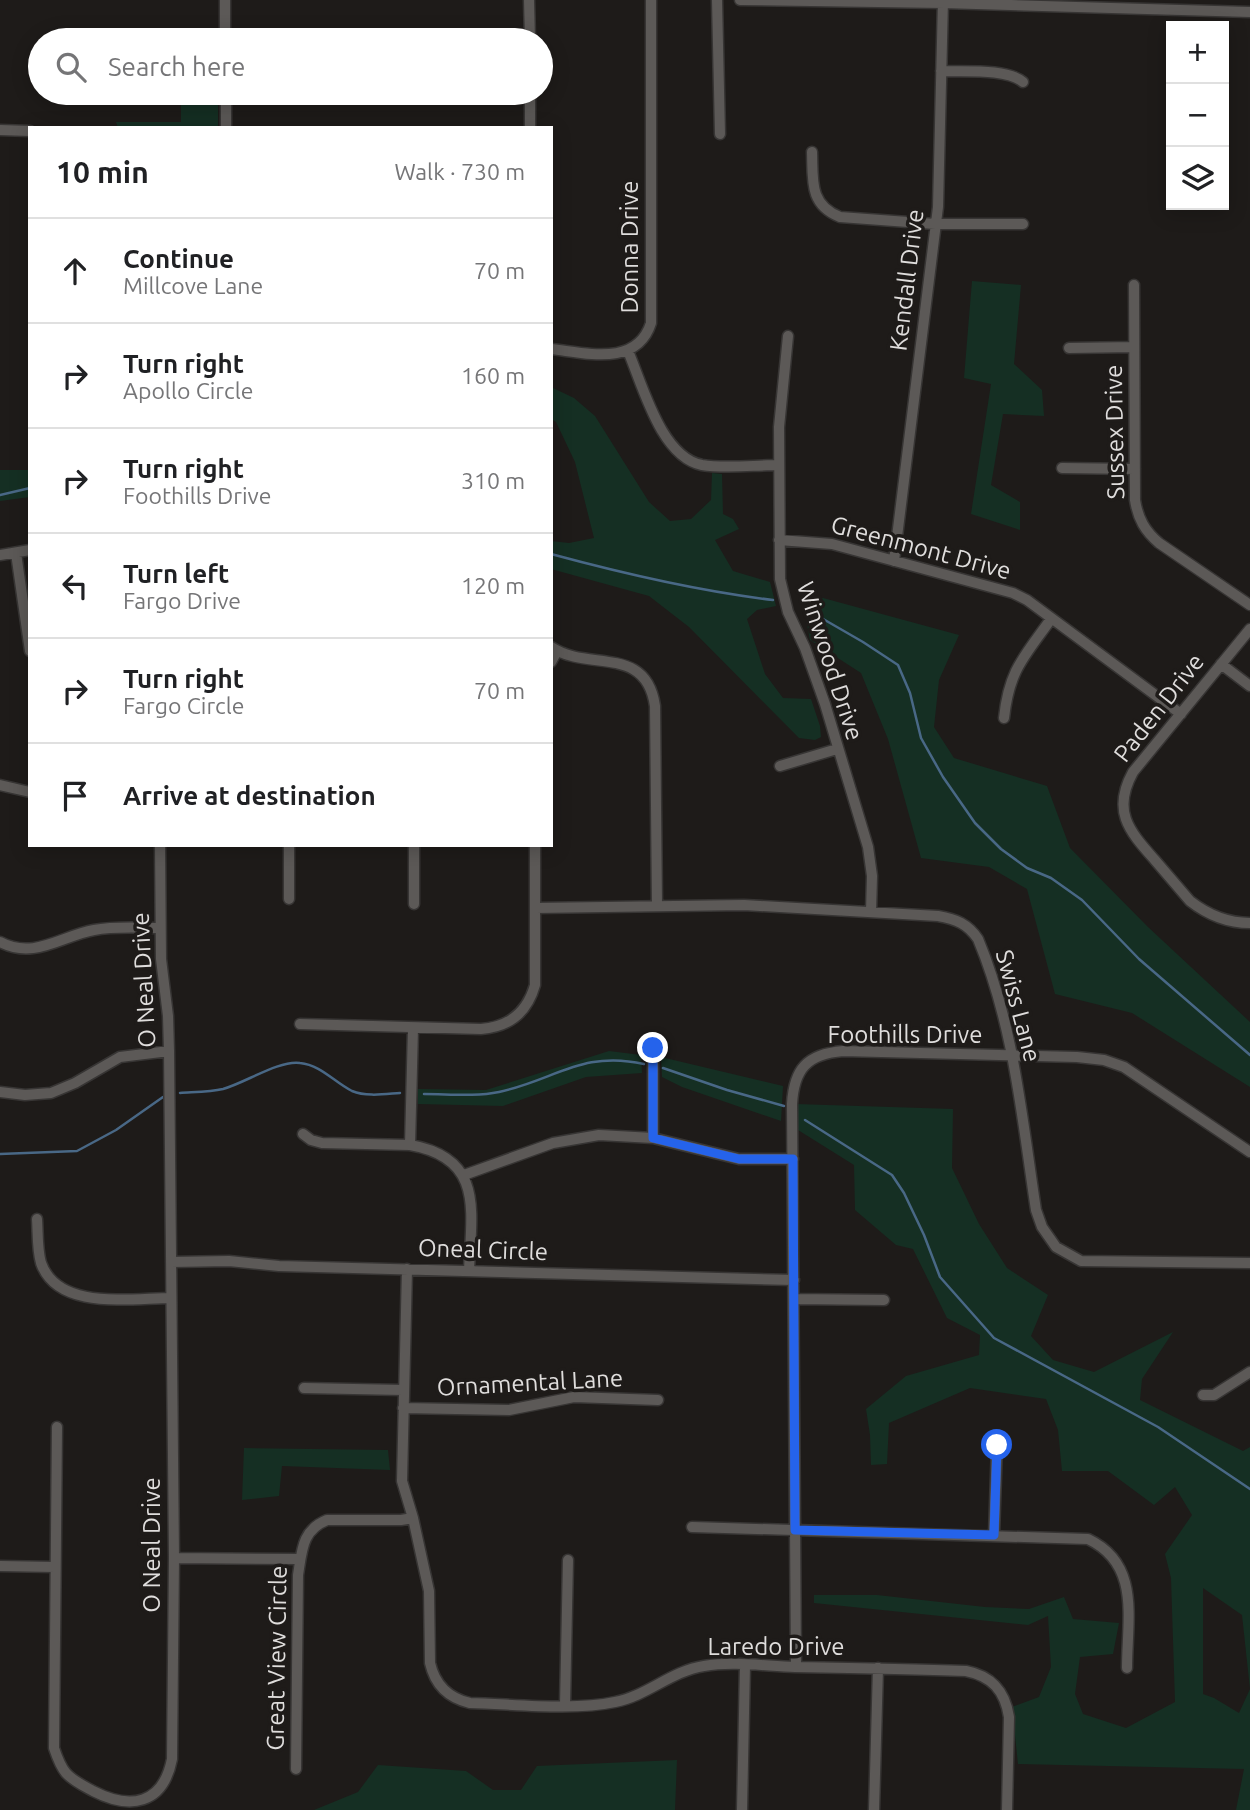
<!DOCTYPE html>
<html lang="en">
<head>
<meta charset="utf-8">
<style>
  body { margin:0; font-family:Ubuntu,sans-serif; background:#f2f2f2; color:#202124 }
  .controls { position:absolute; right:21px; top:21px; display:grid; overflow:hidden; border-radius:0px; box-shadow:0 4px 18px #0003 }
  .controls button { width:63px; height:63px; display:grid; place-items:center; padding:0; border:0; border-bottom:2px solid #e0e0e0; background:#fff; color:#202124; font:35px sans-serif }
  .stop { position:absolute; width:21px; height:21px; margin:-16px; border:5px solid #2563eb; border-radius:50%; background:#fff }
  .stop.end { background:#2563eb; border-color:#fff; box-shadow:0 2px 7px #0008 }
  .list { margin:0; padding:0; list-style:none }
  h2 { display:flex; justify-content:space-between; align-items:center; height:91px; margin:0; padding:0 28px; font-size:30px }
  h2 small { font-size:23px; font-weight:400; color:#757577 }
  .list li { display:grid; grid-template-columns:46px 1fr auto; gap:21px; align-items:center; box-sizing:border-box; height:105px; padding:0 28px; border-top:2px solid #e0e0e0 }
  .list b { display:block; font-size:26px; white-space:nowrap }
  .list p { margin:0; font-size:23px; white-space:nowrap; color:#757577 }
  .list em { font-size:23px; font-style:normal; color:#757577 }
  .icon { flex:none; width:38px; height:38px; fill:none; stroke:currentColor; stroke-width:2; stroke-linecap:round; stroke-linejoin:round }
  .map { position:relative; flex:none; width:1250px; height:1810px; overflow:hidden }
  .search { position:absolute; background:#fff; box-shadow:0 4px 18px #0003; left:28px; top:28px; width:525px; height:77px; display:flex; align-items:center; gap:18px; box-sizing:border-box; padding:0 24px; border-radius:38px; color:#757577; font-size:26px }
  .panel { position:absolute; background:#fff; box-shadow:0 4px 18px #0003; left:28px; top:126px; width:525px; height:721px; border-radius:0px }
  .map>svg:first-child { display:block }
</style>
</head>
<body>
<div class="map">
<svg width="1250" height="1810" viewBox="0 0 1250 1810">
  <rect width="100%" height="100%" fill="#1e1b19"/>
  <path fill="#152f23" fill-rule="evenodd" d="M 181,93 L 218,93 L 218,128 L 118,128 L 116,122 L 181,122 Z
    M 972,281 L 1021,285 L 1014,364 L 1042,390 L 1044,416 L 1003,414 L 991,485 L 1020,502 L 1020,530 L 971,514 L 991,384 L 964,378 Z
    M 551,387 L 574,398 L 595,416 L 649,502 L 670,521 L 691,519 L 711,500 L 712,473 L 722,474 L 723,514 L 733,519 L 739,529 L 715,540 L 733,571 L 770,582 L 776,606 L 757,610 L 747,619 L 765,674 L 783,698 L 811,699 L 820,726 L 821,737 L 815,740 L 799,738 L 689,627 L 649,596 L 551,569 L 551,541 L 569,543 L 594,538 L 575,462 L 556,422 L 551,419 Z
    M 0,470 L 30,470 L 30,497 L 0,501 Z
    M 801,592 L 959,635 L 939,680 L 934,727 L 954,758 L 1047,786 L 1070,848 L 1148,927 L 1250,1022 L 1250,1087 L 1132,1013 L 1055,994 L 1027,889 L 989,867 L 921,858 L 888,739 L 861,673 L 810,640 Z
    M 609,1051 L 641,1055 L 642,1073 L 586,1077 L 503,1106 L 418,1104 L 418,1089 L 486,1090 Z
    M 661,1057 L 783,1086 L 781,1121 L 682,1087 L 662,1077 Z
    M 796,1104 L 953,1109 L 952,1168 L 979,1224 L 1007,1268 L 1048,1295 L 1031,1336 L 1053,1360 L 1094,1372 L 1173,1332 L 1142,1379 L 1140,1400 L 1243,1451 L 1250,1447 L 1250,1810 L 1236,1810 L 1244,1769 L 1018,1764 L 1012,1707 L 1039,1697 L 1051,1667 L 1048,1616 L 1028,1625 L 814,1603 L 814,1595 L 877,1595 L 985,1607 L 1029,1609 L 1064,1597 L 1073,1619 L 1119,1623 L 1113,1654 L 1080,1657 L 1075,1694 L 1083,1714 L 1126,1728 L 1175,1702 L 1171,1578 L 1165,1554 L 1192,1515 L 1175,1487 L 1154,1505 L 1108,1471 L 1062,1471 L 1058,1430 L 1046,1399 L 970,1388 L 889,1423 L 887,1464 L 871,1465 L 870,1435 L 866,1409 L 906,1376 L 979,1355 L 980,1335 L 947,1318 L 913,1249 L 896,1245 L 855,1210 L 854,1165 L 798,1130 ZM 1203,1588 L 1242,1615 L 1250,1689 L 1239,1713 L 1214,1698 L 1203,1694 Z
    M 244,1448 L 388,1450 L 390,1470 L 282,1466 L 279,1496 L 242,1500 Z
    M 677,1760 L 675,1810 L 314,1810 L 358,1792 L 378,1765 L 466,1771 L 493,1790 L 521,1790 L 537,1766 Z"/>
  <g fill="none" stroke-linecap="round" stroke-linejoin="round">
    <path stroke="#496886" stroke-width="2.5" d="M 0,495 L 30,488
      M 551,554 C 625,574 697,591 773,600
      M 804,608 L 863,642 L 898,665 L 910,693 L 921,738 L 943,777 L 975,823 L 1001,849 L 1027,868 L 1051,878 L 1082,900 L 1139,959 L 1250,1055
      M 663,1068 L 727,1090 L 784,1106
      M 180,1093 C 194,1092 210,1092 223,1089 C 245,1083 279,1060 300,1063 C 321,1065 334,1082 352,1091 C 367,1097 385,1094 400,1093
      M 424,1094 C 449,1094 475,1097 499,1092 C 555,1080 582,1050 644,1064
      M 805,1120 L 892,1175 L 904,1193 L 924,1235 L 940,1277 L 994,1338 L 1158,1427 L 1250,1489
      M 0,1154 L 77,1151 L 116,1130 L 163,1097"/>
    <g stroke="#373534" stroke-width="13">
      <path id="minor" d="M 225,0 L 225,40
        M 529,0 L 530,40
        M 717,0 L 720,134
        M 740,0 L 943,3 L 1250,12
        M 941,71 C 963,72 1007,68 1023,82
        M 226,93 L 226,128
        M 530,93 L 530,128
        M 0,130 L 30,131
        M 812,152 C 813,180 809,205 840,217 L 935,224 L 1023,224
        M 1134,285 L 1135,500 C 1138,519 1145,531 1159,543 L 1250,605
        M 788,336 L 779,427 L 780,579 L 788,612 L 805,648 L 825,704 L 868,847 L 872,876 L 871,912
        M 1069,348 L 1134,347
        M 551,349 C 587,353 637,367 651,323 L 651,0
        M 628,351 C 643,386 661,457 702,465 C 726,469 754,465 779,465
        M 1062,468 L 1135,469
        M 779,540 L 832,544 L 1013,593 L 1027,600 L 1181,714
        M 16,553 L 30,651
        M 0,555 L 30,550
        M 894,561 L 938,207 L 943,0
        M 1250,629 L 1133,772 C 1112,810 1128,830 1154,859 C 1166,873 1178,887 1190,901 C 1208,915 1227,923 1250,923
        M 551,647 C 588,672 646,644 655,706 L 657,906
        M 551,662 L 557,651
        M 1221,664 L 1250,686
        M 1004,718 C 1009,670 1024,657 1051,619
        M 780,766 L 837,749
        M 0,785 L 30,792
        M 289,845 L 289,899
        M 414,845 L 414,904
        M 535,908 L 744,905 L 938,916 C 956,919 968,924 978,939 C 1014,1025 1022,1119 1036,1210 L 1042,1227 L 1056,1247 L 1081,1261 L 1250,1263
        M 0,942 C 34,960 61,936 94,930 C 116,926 139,928 160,928
        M 300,1024 L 481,1029 C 509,1027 527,1013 535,985 L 535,845
        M 0,1092 L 25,1095 L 51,1093 L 75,1083 L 120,1057 L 169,1051
        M 303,1134 L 311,1140 L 322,1143 L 410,1145 C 485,1158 471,1212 469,1271
        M 653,1138 L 653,1039
        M 410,1145 L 413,1028
        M 464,1175 L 553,1143 L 599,1135 L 653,1138 L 739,1159 L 793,1159
        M 37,1219 C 38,1233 37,1249 41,1263 C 58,1311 131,1298 171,1298
        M 171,1262 L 229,1261 L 279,1266 L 794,1280
        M 407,1269 L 402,1481 L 413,1518 L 429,1591 L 430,1663 C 435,1685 448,1698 470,1703 C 514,1704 572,1711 615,1702 C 647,1696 671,1671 704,1666 C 733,1661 765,1666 795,1667 C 852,1668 909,1669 966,1671 C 992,1676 1005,1691 1009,1717 L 1007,1810
        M 794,1299 L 884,1300
        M 304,1388 L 403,1390
        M 1203,1395 L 1214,1395 L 1250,1372
        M 403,1408 L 509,1410 L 574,1397 L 658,1400
        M 57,1427 L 54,1748 C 57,1757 60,1766 66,1773 C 73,1781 84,1786 93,1791 C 130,1810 163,1805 172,1759 L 174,1558 L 169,1051 L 168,1016 L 161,959 L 160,845
        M 692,1527 L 1088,1539 C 1141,1564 1127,1619 1127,1668
        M 994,1535 L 997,1445
        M 174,1558 L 300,1559
        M 0,1566 L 55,1567
        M 796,1667 L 792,1104 C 794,1069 807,1054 843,1051 L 1077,1057 L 1104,1060 L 1124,1067 L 1250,1152
        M 565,1705 L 568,1560
        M 296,1769 L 298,1575 C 302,1550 302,1530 327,1520 L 401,1520 L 413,1518
        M 742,1810 L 745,1665
        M 874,1810 L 878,1668"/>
    </g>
    <use href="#minor" stroke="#5c5957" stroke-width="10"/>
  </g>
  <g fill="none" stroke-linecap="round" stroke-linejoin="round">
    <path stroke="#2563eb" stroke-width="9" d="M 653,1048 L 653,1138 L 739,1159 L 793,1159 L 795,1530 L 994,1535 L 997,1445"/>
  </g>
  <g text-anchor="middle" stroke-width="7" stroke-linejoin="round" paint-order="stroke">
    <g font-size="24" fill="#dfdddc" stroke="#1e1b19">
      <text transform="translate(630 247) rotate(-90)" y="8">Donna Drive</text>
      <text transform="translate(907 280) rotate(-83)" y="8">Kendall Drive</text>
      <text transform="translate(1115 432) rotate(-91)" y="8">Sussex Drive</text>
      <text transform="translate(921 548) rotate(15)" y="8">Greenmont Drive</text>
      <text transform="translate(830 661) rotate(72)" y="8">Winwood Drive</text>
      <text transform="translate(1159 708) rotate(-52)" y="8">Paden Drive</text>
      <text transform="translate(144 980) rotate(-93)" y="8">O Neal Drive</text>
      <text transform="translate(1018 1006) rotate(75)" y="8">Swiss Lane</text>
      <text x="905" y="1043">Foothills Drive</text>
      <text transform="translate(483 1250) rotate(2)" y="8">Oneal Circle</text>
      <text transform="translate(530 1383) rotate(-3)" y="8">Ornamental Lane</text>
      <text transform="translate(152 1545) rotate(-90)" y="8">O Neal Drive</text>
      <text x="776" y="1655">Laredo Drive</text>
      <text transform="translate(277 1658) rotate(-89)" y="8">Great View Circle</text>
    </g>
  </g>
</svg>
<div class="controls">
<button>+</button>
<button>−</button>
<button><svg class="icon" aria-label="layers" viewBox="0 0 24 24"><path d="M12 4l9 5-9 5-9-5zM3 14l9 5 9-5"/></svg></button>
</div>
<div class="stop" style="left:997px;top:1445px"></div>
<div class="stop end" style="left:653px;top:1048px"></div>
<div class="search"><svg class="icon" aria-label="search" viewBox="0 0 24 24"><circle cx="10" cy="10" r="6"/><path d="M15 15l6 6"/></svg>Search here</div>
<section class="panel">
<h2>10 min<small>Walk · 730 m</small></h2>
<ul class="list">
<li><svg class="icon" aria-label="ahead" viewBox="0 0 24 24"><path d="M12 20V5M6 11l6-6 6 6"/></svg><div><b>Continue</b><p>Millcove Lane</p></div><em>70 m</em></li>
<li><svg class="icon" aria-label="right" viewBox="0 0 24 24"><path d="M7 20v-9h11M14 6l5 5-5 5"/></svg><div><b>Turn right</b><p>Apollo Circle</p></div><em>160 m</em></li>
<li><svg class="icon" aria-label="right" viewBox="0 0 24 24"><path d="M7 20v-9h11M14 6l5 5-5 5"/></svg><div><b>Turn right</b><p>Foothills Drive</p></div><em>310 m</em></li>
<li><svg class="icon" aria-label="left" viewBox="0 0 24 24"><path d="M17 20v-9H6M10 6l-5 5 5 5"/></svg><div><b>Turn left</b><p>Fargo Drive</p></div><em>120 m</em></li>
<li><svg class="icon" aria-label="right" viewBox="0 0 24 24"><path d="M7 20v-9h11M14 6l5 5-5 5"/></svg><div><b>Turn right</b><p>Fargo Circle</p></div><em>70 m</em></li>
<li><svg class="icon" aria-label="arrive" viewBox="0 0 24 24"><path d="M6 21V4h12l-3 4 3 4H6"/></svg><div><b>Arrive at destination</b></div></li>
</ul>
</section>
</div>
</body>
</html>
